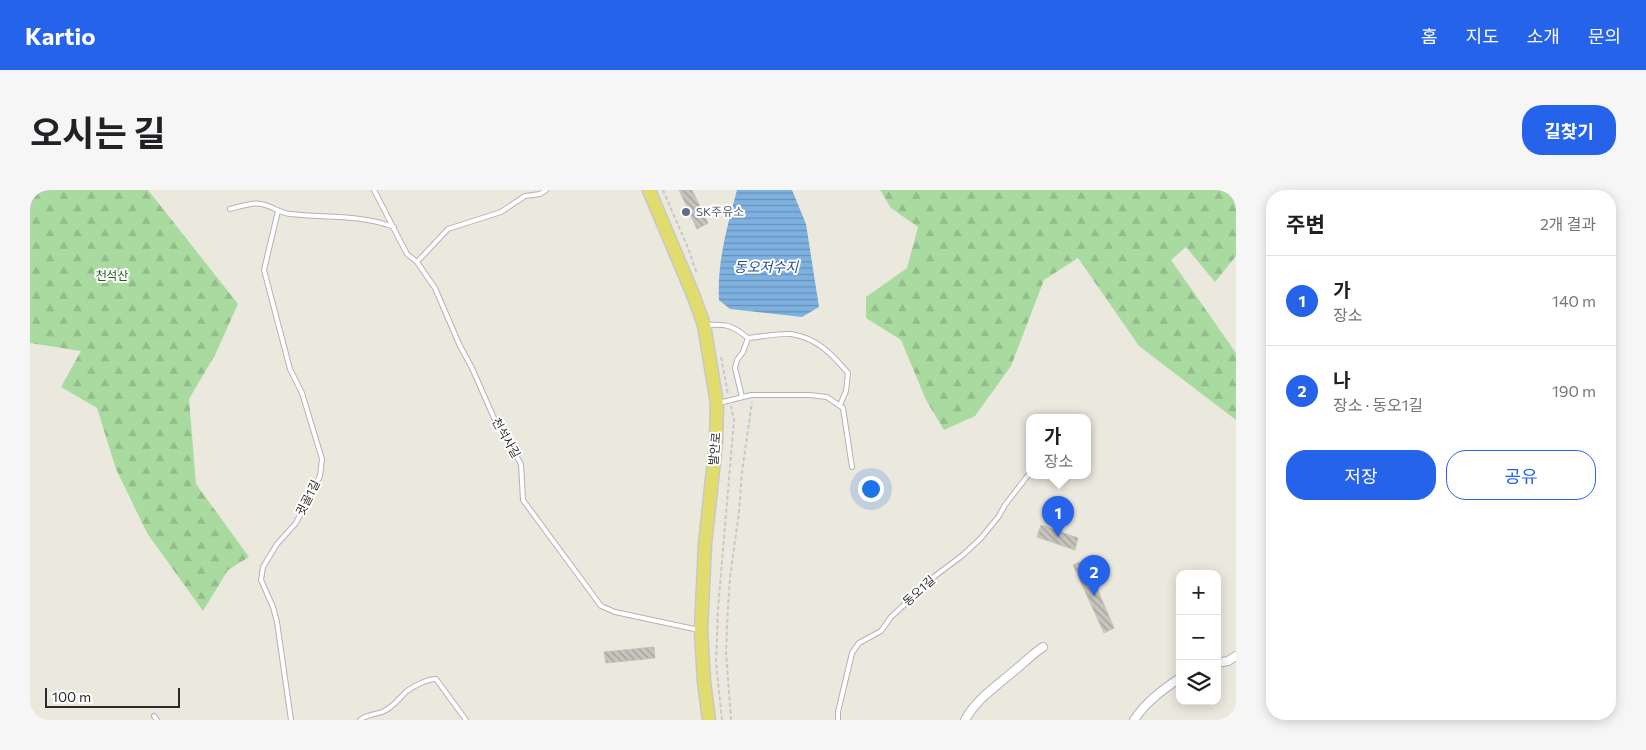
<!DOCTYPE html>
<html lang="ko">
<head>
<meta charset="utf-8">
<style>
  body { margin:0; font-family:Commissioner,"Noto Sans KR",sans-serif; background:#f6f6f6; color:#202124 }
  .controls { position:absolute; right:15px; bottom:15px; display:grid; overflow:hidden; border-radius:10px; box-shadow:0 2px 12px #0003 }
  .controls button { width:45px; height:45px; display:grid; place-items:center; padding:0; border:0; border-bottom:1px solid #e0e0e0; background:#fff; color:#202124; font:25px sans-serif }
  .scale { position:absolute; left:15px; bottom:12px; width:135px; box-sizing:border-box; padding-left:5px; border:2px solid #2a2a2a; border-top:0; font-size:14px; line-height:18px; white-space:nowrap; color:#2a2a2a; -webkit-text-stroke:4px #fff; paint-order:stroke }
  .you { position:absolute; left:840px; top:298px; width:18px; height:18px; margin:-12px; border:4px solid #fff; border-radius:50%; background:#1a73e8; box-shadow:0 0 0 8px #1a73e833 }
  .badge { display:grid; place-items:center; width:32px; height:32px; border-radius:50%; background:#2563eb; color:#fff; font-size:16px; font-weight:700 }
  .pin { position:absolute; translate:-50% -41px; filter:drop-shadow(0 1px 2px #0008) }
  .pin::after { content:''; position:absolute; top:26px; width:18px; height:15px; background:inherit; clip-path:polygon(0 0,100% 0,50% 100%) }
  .popup { position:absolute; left:996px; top:224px; width:65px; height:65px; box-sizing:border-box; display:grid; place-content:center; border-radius:10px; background:#fff; filter:drop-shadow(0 1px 4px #0005); font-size:16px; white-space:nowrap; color:#757577 }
  .popup b { font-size:19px; color:#202124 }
  .popup::after { content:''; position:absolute; left:50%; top:100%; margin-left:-10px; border:10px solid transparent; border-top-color:#fff }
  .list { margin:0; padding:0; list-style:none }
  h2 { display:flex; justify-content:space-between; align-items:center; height:65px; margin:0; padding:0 20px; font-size:21px }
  h2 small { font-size:16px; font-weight:400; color:#757577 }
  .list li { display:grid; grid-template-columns:32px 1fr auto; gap:15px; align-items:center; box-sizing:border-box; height:90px; padding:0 20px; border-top:1px solid #e0e0e0 }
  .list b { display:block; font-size:19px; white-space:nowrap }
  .list p { margin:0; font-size:16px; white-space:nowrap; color:#757577 }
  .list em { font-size:16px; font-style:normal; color:#757577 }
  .actions { display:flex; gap:10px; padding:15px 20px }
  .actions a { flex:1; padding:11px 0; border:1px solid #2563eb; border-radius:20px; text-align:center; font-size:18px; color:#2563eb }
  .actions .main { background:#2563eb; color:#fff }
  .icon { flex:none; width:28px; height:28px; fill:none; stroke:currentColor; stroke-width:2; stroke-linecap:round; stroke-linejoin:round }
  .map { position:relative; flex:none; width:1206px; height:530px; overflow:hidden; border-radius:20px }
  header { display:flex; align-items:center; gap:30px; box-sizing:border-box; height:70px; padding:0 25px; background:#2563eb; color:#fff }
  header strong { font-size:24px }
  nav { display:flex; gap:28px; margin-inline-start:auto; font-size:18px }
  .intro { display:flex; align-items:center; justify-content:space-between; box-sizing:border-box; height:120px; padding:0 30px }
  h1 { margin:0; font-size:35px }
  .button { padding:12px 22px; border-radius:20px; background:#2563eb; color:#fff; font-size:18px; font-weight:700 }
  main { display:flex; gap:30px; padding:0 30px }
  aside { flex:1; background:#fff; border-radius:20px; box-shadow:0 2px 12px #0003 }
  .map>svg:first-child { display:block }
</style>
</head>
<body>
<header>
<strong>Kartio</strong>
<nav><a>홈</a><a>지도</a><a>소개</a><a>문의</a></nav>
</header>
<div class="intro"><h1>오시는 길</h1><a class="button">길찾기</a></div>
<main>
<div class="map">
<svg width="1206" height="530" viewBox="0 0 1206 530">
  <defs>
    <pattern id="forest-firs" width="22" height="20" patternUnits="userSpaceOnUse" patternTransform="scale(1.25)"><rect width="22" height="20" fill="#a9dba1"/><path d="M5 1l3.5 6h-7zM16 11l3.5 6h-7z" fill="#92bc8b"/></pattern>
    <pattern id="water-rules" width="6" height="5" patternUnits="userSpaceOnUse" patternTransform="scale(1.25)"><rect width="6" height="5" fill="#7eb1e0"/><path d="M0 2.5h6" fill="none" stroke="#6790b6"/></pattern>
    <pattern id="building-back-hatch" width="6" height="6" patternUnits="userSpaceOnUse" patternTransform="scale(1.25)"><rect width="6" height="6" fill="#c6c4bd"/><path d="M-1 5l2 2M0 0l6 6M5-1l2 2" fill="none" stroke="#a19f9a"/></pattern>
  </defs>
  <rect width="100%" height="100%" fill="#ebe8de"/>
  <path fill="url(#forest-firs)" d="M 0,0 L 118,0 L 208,114 L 185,165 L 159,209 L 166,294 L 219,367 L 198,380 L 173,421 L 117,343 L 86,279 L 67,218 L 31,197 L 51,161 L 0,153 Z
    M 850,0 L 1206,0 L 1206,66 L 1185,92 L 1156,57 L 1141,70 L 1206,163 L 1206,230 L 1109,156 L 1048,68 L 1014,90 L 981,176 L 945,226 L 914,240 L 896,210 L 871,150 L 836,128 L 836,107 L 877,78 L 888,37 L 861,18 Z"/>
  <path fill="url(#water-rules)" d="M 707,0 L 762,0 L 776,34 L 789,117 L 772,127 L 700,119 L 689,110 C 687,72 697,37 707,0 Z"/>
  <path fill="url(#building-back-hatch)" stroke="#c6c4b8" d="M 649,0 L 662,0 L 678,33 L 667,39 Z
    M 1011,335 L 1048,348 L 1045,360 L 1007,347 Z
    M 1055,370 L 1084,438 L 1074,443 L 1043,375 Z
    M 624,457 L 625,468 L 576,473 L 574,462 Z"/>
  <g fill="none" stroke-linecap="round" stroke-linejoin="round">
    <g stroke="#b2b2bc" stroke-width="6">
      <path id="service" d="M 344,0 L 377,64 L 387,72 L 405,98 L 430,156 L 442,178 L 464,228 L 491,274 L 493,310 L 571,416 L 585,422 L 669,440
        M 200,19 C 212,16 226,10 238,16 C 246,19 251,23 260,24 C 296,28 328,24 364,37
        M 248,21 L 234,80 L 260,179 L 272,203 L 292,269 L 290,286 L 266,333 L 247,354 L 233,377 L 231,390 L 243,417 L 247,432 L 261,530
        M 387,72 L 418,39 L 471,22 L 495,6 L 510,4 L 516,0
        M 677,135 C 697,134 702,135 718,148 C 730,147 750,143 761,144 C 787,148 802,164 818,183 L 816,201 L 810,215
        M 712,207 L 705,178 L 707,170 L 713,162 L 718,148
        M 689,213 L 721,205 L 779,205 L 797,207 L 813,218 L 822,277
        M 124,526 L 127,530
        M 330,530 C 337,524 344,525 352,522 C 363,518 369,508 377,501 C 384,496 397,489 406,489 L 436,530
        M 808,530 L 808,522 L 822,463 L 829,453 L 851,441 L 861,427 L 905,386 L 933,365 L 951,348 L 969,326 L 975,315 L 999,284"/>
    </g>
    <g stroke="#b2b2bc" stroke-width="10">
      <path id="minor" d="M 1187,473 L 1198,471 L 1206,466
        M 935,530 C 945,511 963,499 979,485 C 991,476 1001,465 1013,457
        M 1104,530 C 1116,512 1132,500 1150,488"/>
    </g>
    <g stroke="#c8c8c8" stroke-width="15">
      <path id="primary" d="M 619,0 L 664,107 L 674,135 L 687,214 L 686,252 L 675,354 L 671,440 L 674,492 L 679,530"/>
    </g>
    <path stroke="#c8c8c8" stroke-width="2" stroke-dasharray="4 2.5" stroke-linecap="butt" d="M 633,0 L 658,58 L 667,84
      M 691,167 L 698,204
      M 692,530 L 686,473 L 688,419 L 704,230 L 701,216
      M 701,530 L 696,462 L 698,416 L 700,387 L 709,322 L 712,282 L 722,212"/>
    <use href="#service" stroke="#fff" stroke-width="4"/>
    <use href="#minor" stroke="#fff" stroke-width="8"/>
    <use href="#primary" stroke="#e0dd6e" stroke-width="12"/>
  </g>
  <circle fill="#5c6f8a" stroke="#fff" stroke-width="2" cx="656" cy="22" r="5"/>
  <g text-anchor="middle" stroke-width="4" stroke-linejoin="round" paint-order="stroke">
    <g font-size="12" fill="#4e5e75" stroke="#fff" text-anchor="start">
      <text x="666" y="26">SK주유소</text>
    </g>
    <g font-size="12" fill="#235f23" stroke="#fff">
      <text x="82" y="90">천석산</text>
    </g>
    <g font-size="12" fill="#2a2a2a" stroke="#fff">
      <text transform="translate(476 248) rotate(60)" y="4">천석사길</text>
      <text transform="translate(685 259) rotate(-85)" y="4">발안로</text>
      <text transform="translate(278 308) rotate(-63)" y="4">귓골1길</text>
      <text transform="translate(889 401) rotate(-42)" y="4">동오1길</text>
    </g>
    <g font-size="14" font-style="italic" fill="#1d4e8b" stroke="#fff">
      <text x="736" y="82">동오저수지</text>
    </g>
  </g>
</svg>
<div class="controls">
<button>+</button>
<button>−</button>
<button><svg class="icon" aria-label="layers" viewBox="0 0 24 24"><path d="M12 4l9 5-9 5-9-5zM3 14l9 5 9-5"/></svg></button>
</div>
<div class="scale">100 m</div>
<div class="you"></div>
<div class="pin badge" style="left:1028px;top:347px">1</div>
<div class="popup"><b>가</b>장소</div>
<div class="pin badge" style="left:1064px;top:406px">2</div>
</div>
<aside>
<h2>주변<small>2개 결과</small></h2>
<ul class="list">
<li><span class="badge">1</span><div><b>가</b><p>장소</p></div><em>140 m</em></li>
<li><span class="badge">2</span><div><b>나</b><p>장소 · 동오1길</p></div><em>190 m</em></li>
</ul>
<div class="actions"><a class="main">저장</a><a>공유</a></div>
</aside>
</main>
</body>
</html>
